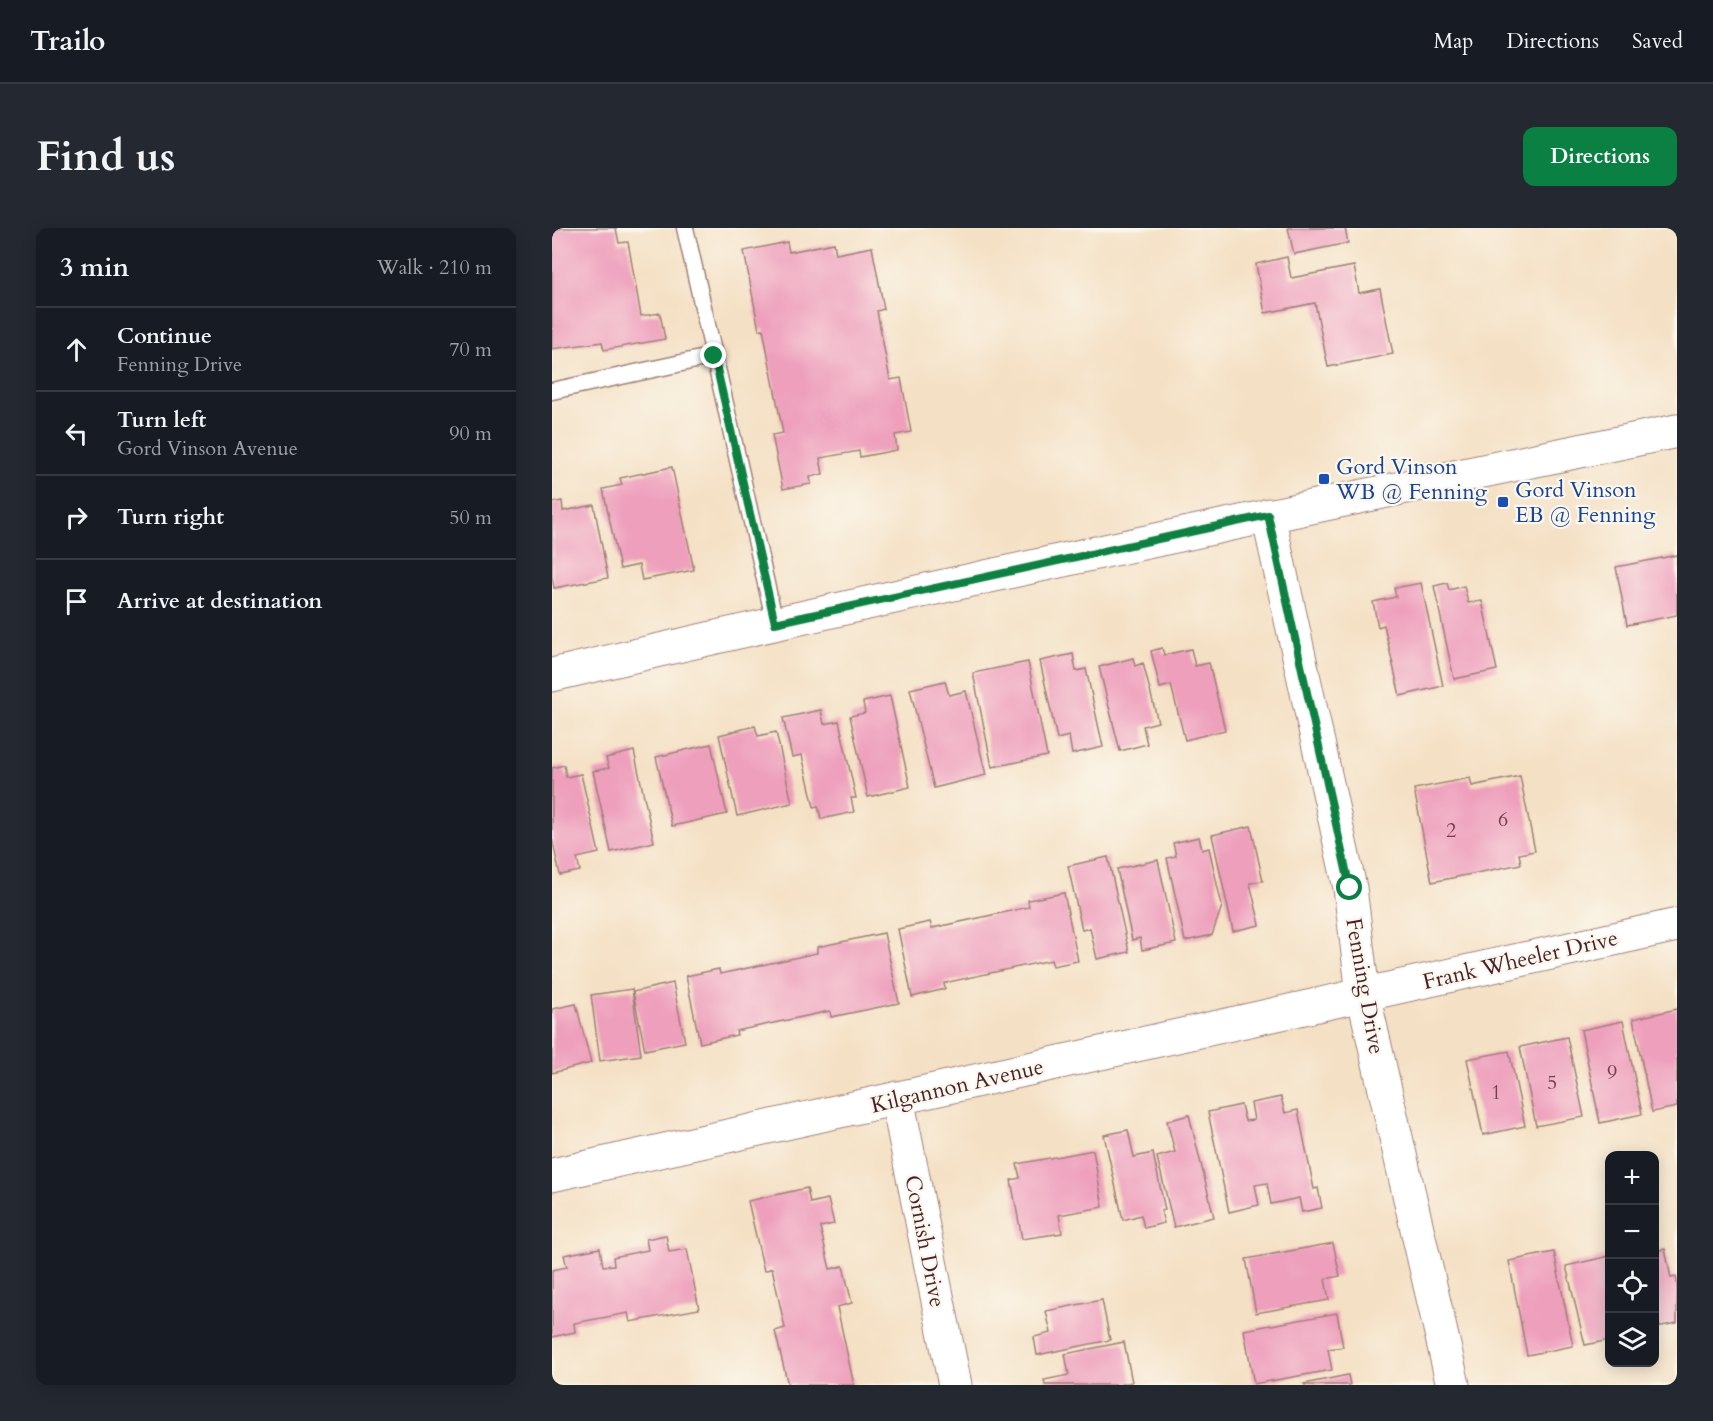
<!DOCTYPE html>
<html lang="en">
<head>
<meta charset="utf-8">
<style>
  body { margin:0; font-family:Cardo,serif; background:#242831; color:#f1f3f6 }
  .controls { position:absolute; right:18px; bottom:18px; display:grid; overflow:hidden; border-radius:12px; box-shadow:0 3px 15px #0003 }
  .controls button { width:54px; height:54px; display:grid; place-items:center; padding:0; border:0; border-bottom:2px solid #363941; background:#171b24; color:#f1f3f6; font:30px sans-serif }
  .stop { position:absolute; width:18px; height:18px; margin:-14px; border:4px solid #0b8043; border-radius:50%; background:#fff }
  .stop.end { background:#0b8043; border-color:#fff; box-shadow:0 2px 6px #0008 }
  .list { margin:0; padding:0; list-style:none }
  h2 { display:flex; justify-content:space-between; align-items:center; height:78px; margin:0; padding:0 24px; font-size:26px }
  h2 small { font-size:20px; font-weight:400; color:#9ea1a6 }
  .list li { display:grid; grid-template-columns:39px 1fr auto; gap:18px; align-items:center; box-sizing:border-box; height:84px; padding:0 24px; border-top:2px solid #363941 }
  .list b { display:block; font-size:22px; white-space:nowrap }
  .list p { margin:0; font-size:20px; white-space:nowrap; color:#9ea1a6 }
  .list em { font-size:20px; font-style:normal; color:#9ea1a6 }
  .icon { flex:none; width:33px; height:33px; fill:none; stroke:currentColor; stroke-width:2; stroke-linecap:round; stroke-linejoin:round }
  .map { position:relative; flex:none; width:1125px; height:1157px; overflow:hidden; border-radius:12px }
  header { display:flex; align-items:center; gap:36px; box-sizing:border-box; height:84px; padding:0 30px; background:#171b24; border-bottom:2px solid #363941 }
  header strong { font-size:28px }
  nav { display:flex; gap:33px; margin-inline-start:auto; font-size:21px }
  .intro { display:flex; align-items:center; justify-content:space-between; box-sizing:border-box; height:144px; padding:0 36px }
  h1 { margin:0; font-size:42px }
  .button { padding:15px 27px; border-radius:12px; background:#0b8043; color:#fff; font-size:21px; font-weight:700 }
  main { display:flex; gap:36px; padding:0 36px }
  aside { flex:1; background:#171b24; border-radius:12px; box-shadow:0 3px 15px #0003 }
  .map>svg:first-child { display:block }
</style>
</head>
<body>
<header>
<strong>Trailo</strong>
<nav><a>Map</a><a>Directions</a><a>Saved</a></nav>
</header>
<div class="intro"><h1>Find us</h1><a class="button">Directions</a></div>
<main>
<aside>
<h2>3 min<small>Walk · 210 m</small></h2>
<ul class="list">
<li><svg class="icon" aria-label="ahead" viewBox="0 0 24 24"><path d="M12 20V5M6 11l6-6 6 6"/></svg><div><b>Continue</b><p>Fenning Drive</p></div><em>70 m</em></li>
<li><svg class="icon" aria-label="left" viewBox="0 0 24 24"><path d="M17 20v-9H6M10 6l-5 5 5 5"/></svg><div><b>Turn left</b><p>Gord Vinson Avenue</p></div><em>90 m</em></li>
<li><svg class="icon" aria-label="right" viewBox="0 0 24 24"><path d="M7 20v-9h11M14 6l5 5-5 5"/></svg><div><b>Turn right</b></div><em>50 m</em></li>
<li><svg class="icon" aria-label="arrive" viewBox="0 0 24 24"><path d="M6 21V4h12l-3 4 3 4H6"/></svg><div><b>Arrive at destination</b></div></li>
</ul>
</aside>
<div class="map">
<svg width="1125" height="1157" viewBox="0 0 1125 1157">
  <rect width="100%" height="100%" fill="#fbf7ec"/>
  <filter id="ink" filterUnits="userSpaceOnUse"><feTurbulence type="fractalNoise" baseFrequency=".0167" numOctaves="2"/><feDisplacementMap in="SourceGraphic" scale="12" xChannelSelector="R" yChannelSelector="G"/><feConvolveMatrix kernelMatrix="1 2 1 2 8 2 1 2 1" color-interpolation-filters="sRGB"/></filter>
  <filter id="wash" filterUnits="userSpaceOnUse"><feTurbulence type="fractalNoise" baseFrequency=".008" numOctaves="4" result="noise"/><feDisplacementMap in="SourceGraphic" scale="24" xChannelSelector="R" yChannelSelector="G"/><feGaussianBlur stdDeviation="1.35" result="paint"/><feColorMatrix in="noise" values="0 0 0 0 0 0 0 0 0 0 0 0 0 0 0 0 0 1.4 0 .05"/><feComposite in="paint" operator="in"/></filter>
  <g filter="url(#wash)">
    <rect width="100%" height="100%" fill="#f4e0c4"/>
    <g id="blocks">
      <path fill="#ee9fbc" d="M 11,0 L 64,0 L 67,15 L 76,14 L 89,88 L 108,85 L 113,111 L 52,122 L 50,114 L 0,121 L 0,2 Z
        M 736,0 L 793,0 L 796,15 L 742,26 Z
        M 235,14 L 237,24 L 282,15 L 284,26 L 320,19 L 332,81 L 325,83 L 338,152 L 349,150 L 359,204 L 343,207 L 345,222 L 308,229 L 307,223 L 268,230 L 271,246 L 258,249 L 259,256 L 231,261 L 220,207 L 231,205 L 211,101 L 207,102 L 192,23 Z
        M 735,29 L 739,50 L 802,38 L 807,65 L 828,61 L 841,126 L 776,139 L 763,75 L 713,85 L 704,36 Z
        M 120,239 L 142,342 L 90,352 L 87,337 L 68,341 L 51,261 L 70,257 L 68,250 Z
        M 10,273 L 11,283 L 42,277 L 56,350 L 2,360 L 0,348 L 0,275 Z
        M 1125,327 L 1125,387 L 1075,397 L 1064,339 Z
        M 869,355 L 891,458 L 848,468 L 832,397 L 826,399 L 821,374 L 844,369 L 842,360 Z
        M 895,355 L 897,362 L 912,358 L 916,375 L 930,373 L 945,442 L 902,451 L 882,358 Z
        M 610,420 L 612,427 L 639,421 L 643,438 L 657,435 L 673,502 L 633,512 L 619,457 L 608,460 L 599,423 Z
        M 521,426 L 524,443 L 534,441 L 551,519 L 520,526 L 517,508 L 505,511 L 488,433 Z
        M 581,430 L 583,438 L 591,435 L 606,494 L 591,498 L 595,516 L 568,523 L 547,439 Z
        M 476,434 L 495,528 L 440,539 L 421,445 Z
        M 393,453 L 397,467 L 414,463 L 434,547 L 382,560 L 358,461 Z
        M 338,468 L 358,559 L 316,569 L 298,488 L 313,485 L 311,474 Z
        M 269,482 L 272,496 L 287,493 L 304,570 L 299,570 L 302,584 L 269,591 L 266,578 L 262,579 L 250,527 L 240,529 L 231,490 Z
        M 203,498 L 206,508 L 224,504 L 240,575 L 185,588 L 167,507 Z
        M 159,516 L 175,586 L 120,598 L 104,529 Z
        M 82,523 L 102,614 L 59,624 L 41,543 L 57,540 L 54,530 Z
        M 12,537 L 14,549 L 29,546 L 47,625 L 25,630 L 28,643 L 8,647 L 0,610 L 0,540 Z
        M 968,548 L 983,623 L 967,626 L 969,636 L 880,654 L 862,561 L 918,550 L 920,558 Z
        M 699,598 L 711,653 L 698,655 L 708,697 L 681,703 L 660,607 Z
        M 647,609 L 650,622 L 657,620 L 670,678 L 660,707 L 633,713 L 615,630 L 624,628 L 621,615 Z
        M 556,629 L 577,724 L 545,731 L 538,700 L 530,702 L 516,638 Z
        M 606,632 L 624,715 L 590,722 L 588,710 L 580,712 L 565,641 Z
        M 512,665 L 526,733 L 501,738 L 499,732 L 392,755 L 393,761 L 360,769 L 346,701 L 378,694 L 380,700 L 477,679 L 476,672 Z
        M 332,705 L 347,775 L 279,789 L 278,783 L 184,803 L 185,807 L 148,815 L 134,748 L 167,741 L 168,746 L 265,725 L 265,719 Z
        M 121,755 L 133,814 L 93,822 L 81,764 Z
        M 80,761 L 89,827 L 48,833 L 39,767 Z
        M 24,776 L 39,835 L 0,845 L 0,781 Z
        M 1125,781 L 1125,879 L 1100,884 L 1081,791 Z
        M 1071,793 L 1090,886 L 1048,895 L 1029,802 Z
        M 1015,809 L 1032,889 L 984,898 L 968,819 Z
        M 957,823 L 973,898 L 931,907 L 915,831 Z
        M 729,869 L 733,885 L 746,882 L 762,961 L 766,960 L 770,980 L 750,984 L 747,970 L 719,976 L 715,955 L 703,957 L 707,977 L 677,984 L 656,884 L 689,877 L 693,893 L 702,892 L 699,875 Z
        M 637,887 L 662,989 L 622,999 L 605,929 L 623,924 L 615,893 Z
        M 576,902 L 582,929 L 601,925 L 613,982 L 609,983 L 612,995 L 592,1000 L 589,987 L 571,992 L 552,907 Z
        M 541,922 L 551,979 L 507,987 L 510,1005 L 470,1011 L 459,952 L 468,950 L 465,936 Z
        M 255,960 L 258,975 L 276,971 L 282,996 L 268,999 L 278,1041 L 291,1038 L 300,1075 L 285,1079 L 302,1157 L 236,1157 L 223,1103 L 233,1100 L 220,1040 L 212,1043 L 196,973 Z
        M 114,1007 L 117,1024 L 135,1021 L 147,1081 L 78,1094 L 76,1085 L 22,1095 L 23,1104 L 0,1109 L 0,1042 L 15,1039 L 12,1027 L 48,1020 L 51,1038 L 62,1037 L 61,1029 L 96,1022 L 94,1011 Z
        M 781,1015 L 788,1048 L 773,1051 L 777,1072 L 704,1085 L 694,1031 Z
        M 1113,1021 L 1119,1050 L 1124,1049 L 1125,1054 L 1125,1095 L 1105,1099 L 1102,1093 L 1102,1023 Z
        M 1002,1024 L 1021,1118 L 975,1127 L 957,1033 Z
        M 1058,1028 L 1058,1112 L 1033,1117 L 1014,1038 Z
        M 550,1072 L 558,1112 L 485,1127 L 482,1109 L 499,1105 L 494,1083 Z
        M 785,1085 L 791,1119 L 776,1121 L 780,1142 L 702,1156 L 692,1102 Z
        M 572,1114 L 580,1154 L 566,1157 L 493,1157 L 492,1152 L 517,1147 L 513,1126 Z
        M 796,1147 L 798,1157 L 753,1157 L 752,1156 Z"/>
    </g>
  </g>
  <g filter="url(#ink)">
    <use href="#blocks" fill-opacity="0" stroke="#9f8078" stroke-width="1.5"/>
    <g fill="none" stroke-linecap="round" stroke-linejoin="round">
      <g stroke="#9f8078" stroke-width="19">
        <path id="lane" d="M 133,0 L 223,395
          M 0,163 L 162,128"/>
      </g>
      <g stroke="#9f8078" stroke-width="35">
        <path id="street" d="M 716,287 L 798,660 L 811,766 L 901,1157
          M 0,447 C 374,359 749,280 1125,203
          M 345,870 L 403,1157
          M 0,947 L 1125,697"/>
      </g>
      <use href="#lane" stroke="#fff" stroke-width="16"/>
      <use href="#street" stroke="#fff" stroke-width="33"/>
    </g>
  </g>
  <g fill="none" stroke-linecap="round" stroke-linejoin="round" filter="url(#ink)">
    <path stroke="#0b8043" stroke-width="8" d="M 162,128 L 223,395 L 716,287 L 798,660"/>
  </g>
  <g fill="#1a4fb4" stroke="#fbf7ec" stroke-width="2">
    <rect x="766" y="245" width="12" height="12" rx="3"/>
    <rect x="945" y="268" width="12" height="12" rx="3"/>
  </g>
  <g text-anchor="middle" stroke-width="4.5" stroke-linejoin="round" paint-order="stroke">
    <g font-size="20" fill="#733f4f">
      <text x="951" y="598">6</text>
      <text x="899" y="609">2</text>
      <text x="1060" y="851">9</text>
      <text x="1000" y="861">5</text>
      <text x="944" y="871">1</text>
    </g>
    <g font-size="22" fill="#164399" stroke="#fbf7ec" text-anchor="start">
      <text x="784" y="246">Gord Vinson<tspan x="784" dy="25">WB @ Fenning</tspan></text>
      <text x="963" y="269">Gord Vinson<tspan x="963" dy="25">EB @ Fenning</tspan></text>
    </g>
    <g font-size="22" fill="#4a1f2b" stroke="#fbf7ec">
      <text transform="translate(968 731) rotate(-13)" y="8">Frank Wheeler Drive</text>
      <text transform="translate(814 758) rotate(80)" y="8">Fenning Drive</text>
      <text transform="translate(405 857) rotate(-13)" y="8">Kilgannon Avenue</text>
      <text transform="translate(374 1013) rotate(79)" y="8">Cornish Drive</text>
    </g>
  </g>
</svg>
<div class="controls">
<button>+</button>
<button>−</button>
<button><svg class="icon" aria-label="locate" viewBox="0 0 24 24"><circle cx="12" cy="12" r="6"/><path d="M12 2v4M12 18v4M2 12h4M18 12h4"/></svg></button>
<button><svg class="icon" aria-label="layers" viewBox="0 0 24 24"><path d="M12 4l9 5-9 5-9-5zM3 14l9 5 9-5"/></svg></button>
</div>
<div class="stop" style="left:798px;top:660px"></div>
<div class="stop end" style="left:162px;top:128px"></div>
</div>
</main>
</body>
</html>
